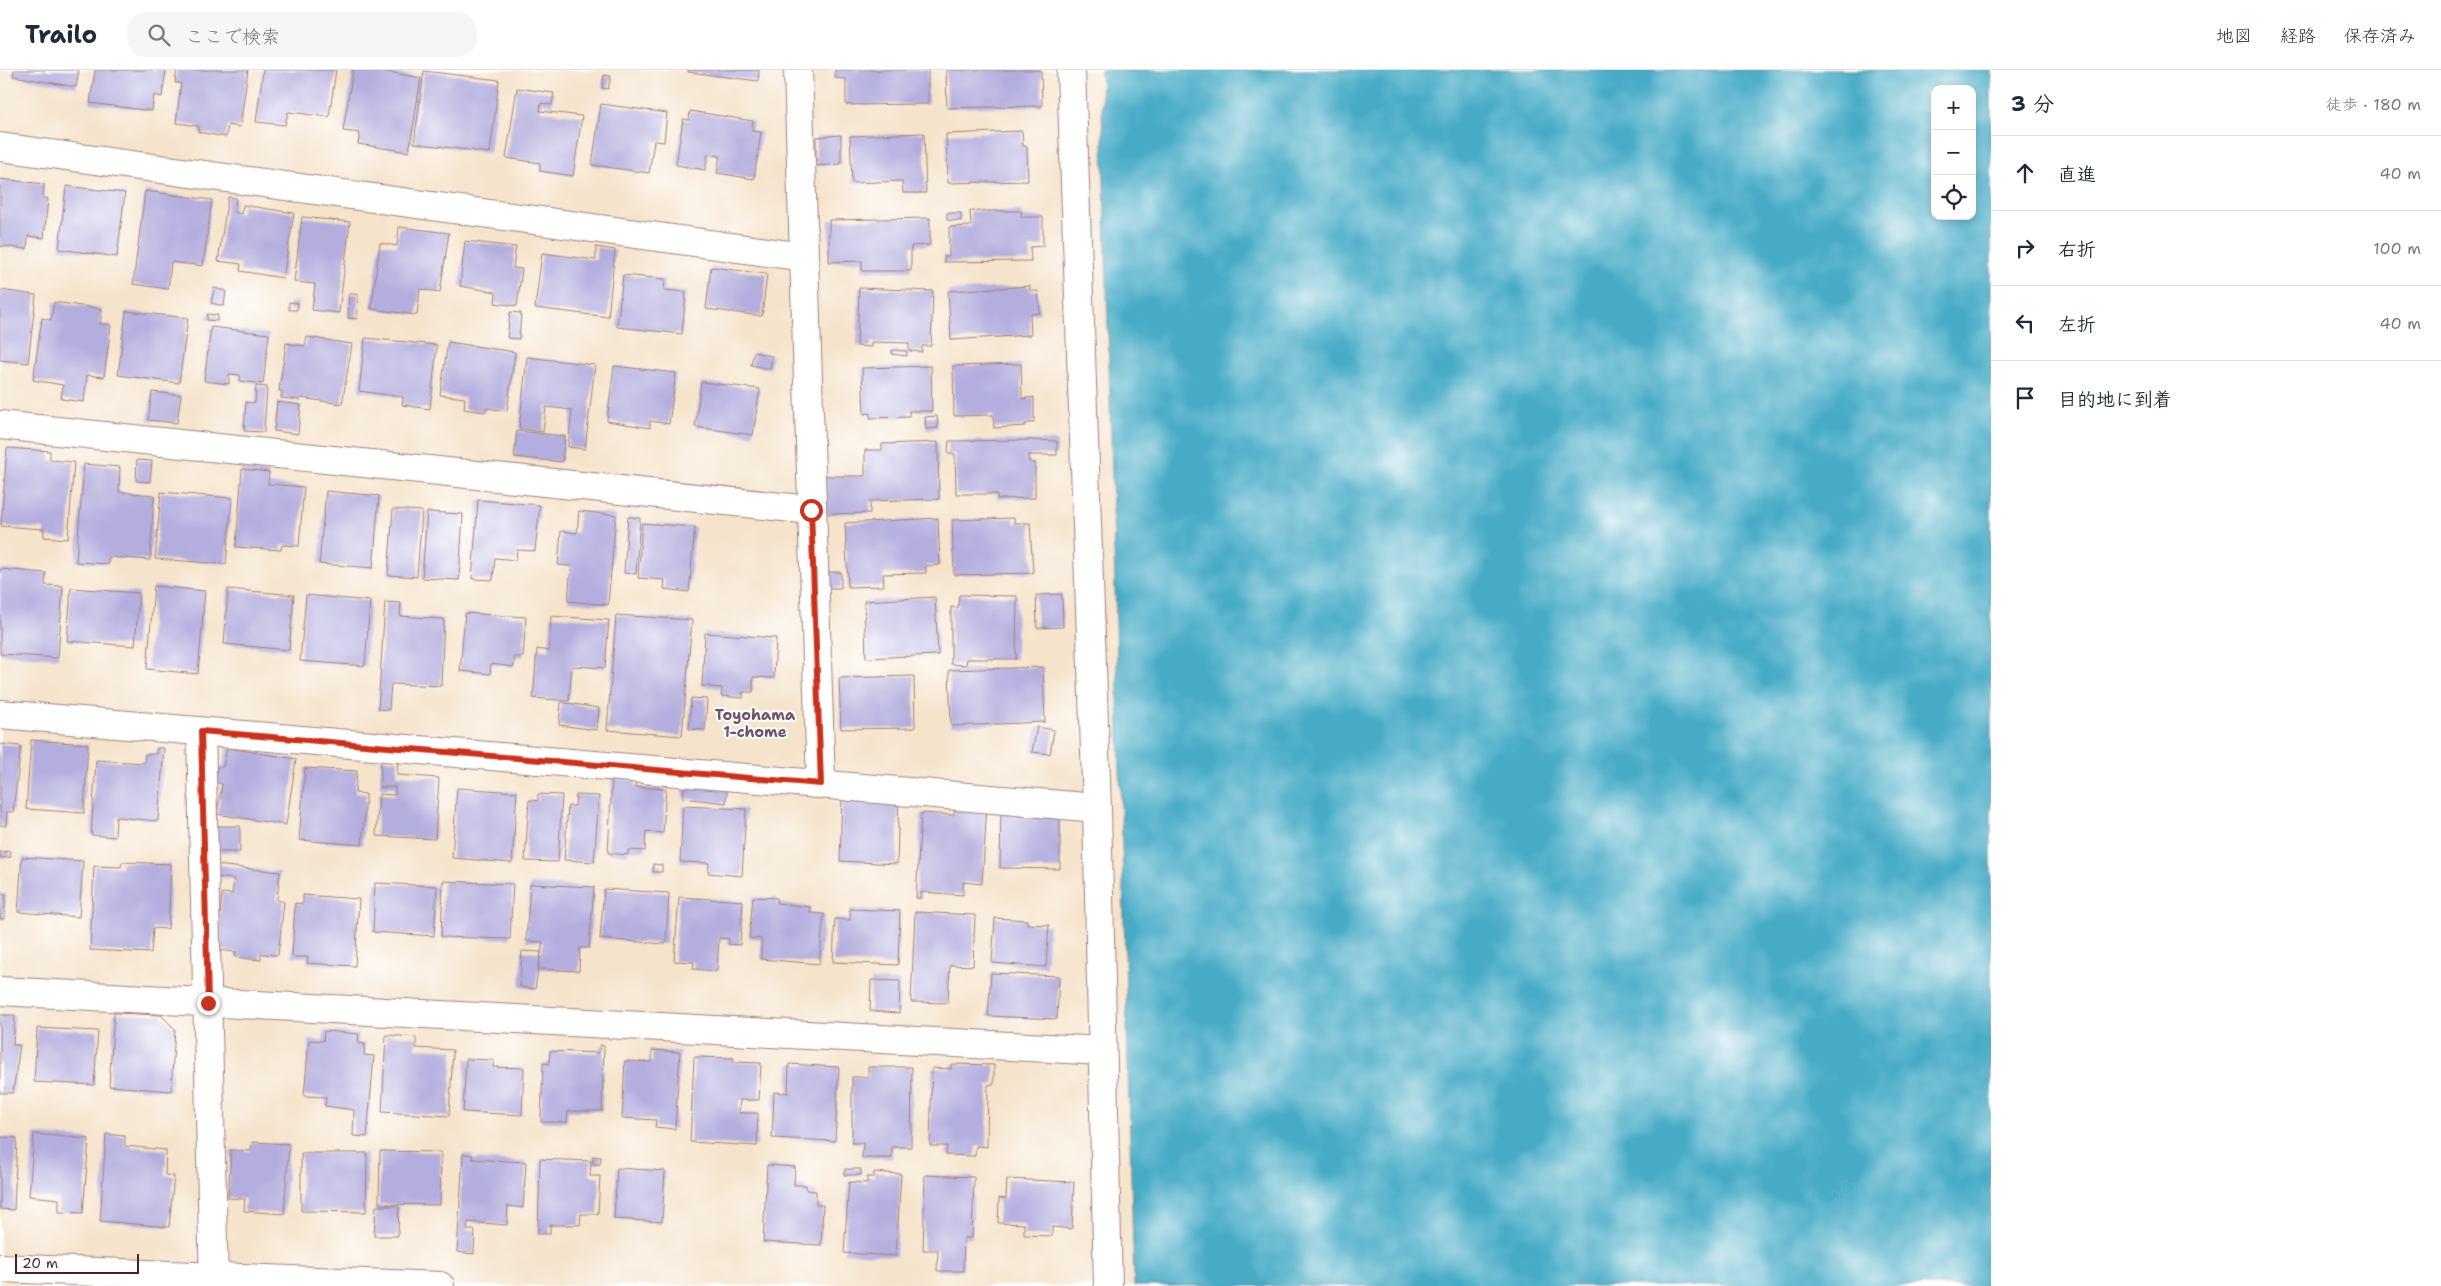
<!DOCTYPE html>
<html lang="ja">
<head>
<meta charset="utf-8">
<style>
  body { margin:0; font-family:"Shantell Sans","Klee One",sans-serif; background:#f6f6f7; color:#1f2937 }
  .controls { position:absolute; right:15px; top:15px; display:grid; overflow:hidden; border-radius:10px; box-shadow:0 2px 8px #0003 }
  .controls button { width:45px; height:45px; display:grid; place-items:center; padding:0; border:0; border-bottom:1px solid #e0e1e3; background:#fff; color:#1f2937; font:25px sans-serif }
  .scale { position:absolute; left:15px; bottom:12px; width:124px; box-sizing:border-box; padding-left:5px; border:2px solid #4a1f2b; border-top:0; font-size:14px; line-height:18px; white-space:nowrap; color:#4a1f2b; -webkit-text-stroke:4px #fff; paint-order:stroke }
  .stop { position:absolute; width:15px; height:15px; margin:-11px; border:4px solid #c8321e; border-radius:50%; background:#fff }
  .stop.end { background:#c8321e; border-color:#fff; box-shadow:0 1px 5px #0008 }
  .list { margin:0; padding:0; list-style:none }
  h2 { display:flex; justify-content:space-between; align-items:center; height:65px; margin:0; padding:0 20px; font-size:21px }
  h2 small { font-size:16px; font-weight:400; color:#747a83 }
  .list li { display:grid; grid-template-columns:32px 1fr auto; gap:15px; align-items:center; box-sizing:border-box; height:75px; padding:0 20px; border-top:1px solid #e0e1e3 }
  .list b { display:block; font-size:19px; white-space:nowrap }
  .list em { font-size:16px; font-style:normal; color:#747a83 }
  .icon { flex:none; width:28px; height:28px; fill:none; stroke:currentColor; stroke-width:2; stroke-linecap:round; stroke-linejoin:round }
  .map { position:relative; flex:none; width:1991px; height:1216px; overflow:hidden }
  header { display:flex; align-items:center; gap:30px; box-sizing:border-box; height:70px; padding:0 25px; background:#fff; border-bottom:1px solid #e0e1e3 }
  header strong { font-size:24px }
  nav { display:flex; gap:28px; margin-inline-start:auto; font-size:18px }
  .search { width:350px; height:45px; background:#f6f6f7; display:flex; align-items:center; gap:12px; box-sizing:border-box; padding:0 18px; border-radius:20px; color:#747a83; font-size:19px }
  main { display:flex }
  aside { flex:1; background:#fff }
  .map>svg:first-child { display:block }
</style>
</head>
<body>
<header>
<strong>Trailo</strong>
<div class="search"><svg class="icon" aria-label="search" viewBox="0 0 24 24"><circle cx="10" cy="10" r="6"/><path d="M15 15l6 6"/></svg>ここで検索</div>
<nav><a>地図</a><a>経路</a><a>保存済み</a></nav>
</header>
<main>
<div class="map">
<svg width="1991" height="1216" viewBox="0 0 1991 1216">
  <rect width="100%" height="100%" fill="#fff"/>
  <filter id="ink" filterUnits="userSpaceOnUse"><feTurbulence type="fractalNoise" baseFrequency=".02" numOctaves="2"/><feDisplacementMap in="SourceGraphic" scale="10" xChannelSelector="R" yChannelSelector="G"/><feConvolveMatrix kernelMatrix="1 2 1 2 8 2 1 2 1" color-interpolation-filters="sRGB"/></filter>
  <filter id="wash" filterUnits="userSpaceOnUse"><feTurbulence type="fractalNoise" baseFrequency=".0096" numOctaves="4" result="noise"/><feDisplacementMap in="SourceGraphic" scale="20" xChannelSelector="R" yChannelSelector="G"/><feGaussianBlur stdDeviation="1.12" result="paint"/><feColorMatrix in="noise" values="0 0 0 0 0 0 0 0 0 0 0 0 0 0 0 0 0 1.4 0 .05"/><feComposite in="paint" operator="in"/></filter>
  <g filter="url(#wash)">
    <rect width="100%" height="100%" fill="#f5e3cb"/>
    <path fill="#47abc6" stroke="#486578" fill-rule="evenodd" d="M 1101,0 L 1991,0 L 1991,1216 L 1134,1216 ZM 1935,19 L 1972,19 L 1972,146 L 1935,146 Z"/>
    <g id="blocks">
      <path fill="#b3aede" d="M 14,0 L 79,0 L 76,17 L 13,6 Z
        M 95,0 L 166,0 L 162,27 L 154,25 L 152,41 L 90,33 Z
        M 177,0 L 248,0 L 240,57 L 228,55 L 226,67 L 198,62 L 199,56 L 176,53 L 181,13 L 175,13 Z
        M 263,0 L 336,0 L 329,47 L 288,42 L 285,55 L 256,52 Z
        M 353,0 L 377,0 L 421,8 L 409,82 L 358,74 L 360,63 L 343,61 Z
        M 688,0 L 759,0 L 758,11 L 688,2 Z
        M 835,0 L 928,0 L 928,34 L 846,35 L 846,9 L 835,8 Z
        M 946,0 L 1041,0 L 1042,36 L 947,38 Z
        M 424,1 L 499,10 L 490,83 L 414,73 Z
        M 604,5 L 611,6 L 608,19 L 602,18 Z
        M 517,18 L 554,23 L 552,35 L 541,33 L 540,41 L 582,46 L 573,106 L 540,101 L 540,93 L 506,88 Z
        M 601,34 L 667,43 L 664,72 L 654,71 L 649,103 L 592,95 Z
        M 690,41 L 753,51 L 752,61 L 761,62 L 754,109 L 717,103 L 720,86 L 708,84 L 705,100 L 676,95 L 683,49 L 689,50 Z
        M 1022,61 L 1023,76 L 1027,76 L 1028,111 L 948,113 L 946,64 Z
        M 924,63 L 926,123 L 903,123 L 902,111 L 852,113 L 850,66 Z
        M 841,65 L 841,94 L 816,96 L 816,67 Z
        M 0,109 L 44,114 L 43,127 L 48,129 L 44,168 L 28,166 L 27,179 L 0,176 Z
        M 66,116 L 125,123 L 117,187 L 59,179 Z
        M 145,121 L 212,130 L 203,196 L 171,192 L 168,219 L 133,214 Z
        M 228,127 L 236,128 L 234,142 L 241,144 L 243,135 L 294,143 L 283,208 L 240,201 L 241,194 L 218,191 Z
        M 970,141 L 1022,141 L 1021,147 L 1043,147 L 1043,176 L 1030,177 L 1031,191 L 944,192 L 944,186 L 949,186 L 949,157 L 971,156 Z
        M 947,143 L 961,143 L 961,151 L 947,150 Z
        M 302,147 L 350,152 L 339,243 L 312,240 L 315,214 L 294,212 Z
        M 930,148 L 930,175 L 911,176 L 911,201 L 862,201 L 862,191 L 829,192 L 829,150 Z
        M 399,157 L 449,163 L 440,222 L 420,219 L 417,245 L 371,239 L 380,173 L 397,176 Z
        M 465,171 L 516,177 L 513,198 L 522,199 L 517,236 L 495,233 L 496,222 L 460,216 Z
        M 596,177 L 615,180 L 608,247 L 535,238 L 542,183 L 596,190 Z
        M 711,197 L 767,204 L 762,246 L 706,239 Z
        M 623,205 L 665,209 L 664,220 L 686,222 L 682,264 L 617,257 Z
        M 1030,216 L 1030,221 L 1038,221 L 1040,243 L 1030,244 L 1031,265 L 951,270 L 948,221 Z
        M 214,218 L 226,221 L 224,236 L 211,233 Z
        M 859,218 L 933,221 L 931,276 L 922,276 L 922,282 L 909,281 L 909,273 L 871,272 L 871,277 L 857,276 Z
        M 0,220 L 36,225 L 28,293 L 0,290 Z
        M 349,224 L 358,224 L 357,249 L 348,248 Z
        M 54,232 L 102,239 L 100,254 L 111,255 L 104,307 L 87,305 L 84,332 L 61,329 L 63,315 L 33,310 L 42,248 L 51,250 Z
        M 289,232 L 298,233 L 297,240 L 289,240 Z
        M 126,241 L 188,248 L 179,313 L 118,305 Z
        M 510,242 L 521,243 L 519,269 L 507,268 Z
        M 207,244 L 218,245 L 217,251 L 207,250 Z
        M 211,257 L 269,264 L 263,314 L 240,311 L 240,305 L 229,304 L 229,314 L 204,311 Z
        M 307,267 L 352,274 L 342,334 L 301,328 L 300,330 L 281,328 L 282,321 L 279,321 L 286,273 L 305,276 Z
        M 365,268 L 437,275 L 430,339 L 402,335 L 403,327 L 359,321 Z
        M 448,272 L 515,282 L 507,341 L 486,338 L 485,342 L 464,339 L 465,328 L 440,325 Z
        M 892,280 L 907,281 L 907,286 L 892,284 Z
        M 754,282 L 772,286 L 770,299 L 751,295 Z
        M 527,287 L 595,295 L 585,379 L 568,377 L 572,340 L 546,337 L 543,362 L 519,359 Z
        M 1021,294 L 1022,329 L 1034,327 L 1034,352 L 1025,354 L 1025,356 L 994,358 L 993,345 L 954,346 L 953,296 Z
        M 614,296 L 676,303 L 669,354 L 650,351 L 650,358 L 607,351 Z
        M 931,296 L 932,341 L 909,341 L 909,347 L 870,348 L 870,343 L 864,344 L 862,298 Z
        M 701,312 L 760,319 L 753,365 L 695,357 Z
        M 256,316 L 267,317 L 264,362 L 244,361 L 246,332 L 255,333 Z
        M 152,322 L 181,325 L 177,353 L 148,350 Z
        M 277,332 L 301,335 L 298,364 L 274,361 Z
        M 937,346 L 938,358 L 926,359 L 925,347 Z
        M 517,361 L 565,366 L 562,392 L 514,387 Z
        M 1029,370 L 1057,371 L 1057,385 L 1029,385 L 1029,392 L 1035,393 L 1035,428 L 997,429 L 997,424 L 956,424 L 955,384 L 948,384 L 949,371 Z
        M 938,372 L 939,429 L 870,431 L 870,443 L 823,444 L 822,406 L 865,406 L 865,380 L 882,380 L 882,374 Z
        M 7,378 L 50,381 L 50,390 L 74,392 L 68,469 L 44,467 L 44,459 L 1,456 Z
        M 137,390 L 152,391 L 150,412 L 136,411 Z
        M 84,394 L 120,397 L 119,422 L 154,425 L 150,490 L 109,487 L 108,494 L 76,492 Z
        M 242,399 L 269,402 L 268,414 L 304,417 L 299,476 L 282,475 L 281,480 L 236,477 Z
        M 326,421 L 379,426 L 373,498 L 319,494 Z
        M 161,422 L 232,428 L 226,494 L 155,489 Z
        M 478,430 L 540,435 L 535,481 L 517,480 L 516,490 L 495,488 L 493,510 L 472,509 Z
        M 393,439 L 422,441 L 417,507 L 388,505 Z
        M 579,441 L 616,445 L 608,535 L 568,531 L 571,496 L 558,495 L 561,461 L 577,463 Z
        M 427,442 L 463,444 L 459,510 L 422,508 Z
        M 628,447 L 640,448 L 636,504 L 624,503 Z
        M 938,448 L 940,495 L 926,496 L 926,503 L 883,504 L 884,516 L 848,517 L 845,453 Z
        M 1014,448 L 1014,453 L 1030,453 L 1033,503 L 954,505 L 952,450 Z
        M 642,453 L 695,457 L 689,522 L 664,519 L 665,510 L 638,508 Z
        M 0,499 L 46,503 L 45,515 L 63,516 L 58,588 L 0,584 Z
        M 823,502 L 841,502 L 841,518 L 823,518 Z
        M 154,516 L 205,521 L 198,604 L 147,599 Z
        M 71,518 L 139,523 L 135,576 L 67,571 Z
        M 228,519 L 294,525 L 289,580 L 224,574 Z
        M 1062,524 L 1063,557 L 1037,558 L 1036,525 Z
        M 306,525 L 370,531 L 365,596 L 300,591 Z
        M 959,525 L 1017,526 L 1016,589 L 967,589 L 966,595 L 951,594 L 951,537 L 958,538 Z
        M 935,527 L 938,585 L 866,588 L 864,531 Z
        M 385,532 L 401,533 L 400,546 L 444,549 L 441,616 L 391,614 L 389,640 L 378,639 Z
        M 465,543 L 526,547 L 523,587 L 514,587 L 514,597 L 491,594 L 490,604 L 460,601 Z
        M 616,545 L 692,550 L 682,666 L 607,660 Z
        M 551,546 L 609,550 L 605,598 L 572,596 L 569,631 L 533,628 L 537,579 L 549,581 Z
        M 705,563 L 776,568 L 774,608 L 753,607 L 753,622 L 743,622 L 743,628 L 721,626 L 722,618 L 702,616 Z
        M 1043,597 L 1045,652 L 951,656 L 949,600 Z
        M 914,606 L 915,658 L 841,659 L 839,608 Z
        M 691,628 L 707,629 L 705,660 L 689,659 Z
        M 561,632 L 599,638 L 597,660 L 559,655 Z
        M 1037,657 L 1054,660 L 1050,684 L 1032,682 Z
        M 31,670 L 88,674 L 84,743 L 26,739 Z
        M 0,674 L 21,676 L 13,742 L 7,742 L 6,756 L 0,755 Z
        M 157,678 L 164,678 L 158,751 L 116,747 L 115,767 L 91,765 L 96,690 L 144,693 L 145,684 L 156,684 Z
        M 227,678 L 296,689 L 286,755 L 217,744 L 222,714 L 215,712 L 217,697 L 223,697 Z
        M 381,689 L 398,690 L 397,705 L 439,708 L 435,769 L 376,766 L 379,724 L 395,725 L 395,717 L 380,717 Z
        M 305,698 L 357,701 L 355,723 L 366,724 L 362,775 L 299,770 Z
        M 685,707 L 728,711 L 726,733 L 683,728 Z
        M 612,708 L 636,710 L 635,717 L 666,719 L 663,763 L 646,761 L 645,781 L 628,780 L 628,785 L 608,783 Z
        M 457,718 L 517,722 L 512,793 L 452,788 Z
        M 842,721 L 899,723 L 897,794 L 840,791 Z
        M 538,724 L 562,725 L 558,792 L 525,791 L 529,730 L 538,731 Z
        M 576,725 L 599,726 L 594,792 L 564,790 L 568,736 L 575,736 Z
        M 954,734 L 987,736 L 982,814 L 963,812 L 963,825 L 921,822 L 921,828 L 916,828 L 921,743 L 954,745 Z
        M 1001,734 L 1060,746 L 1060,799 L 1000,798 Z
        M 683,736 L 746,739 L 742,806 L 708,803 L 709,793 L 680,792 Z
        M 214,756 L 240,756 L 240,782 L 214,782 Z
        M 10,781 L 11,787 L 0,788 L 0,782 Z
        M 22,787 L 83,791 L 79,847 L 18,842 Z
        M 122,792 L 171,794 L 168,859 L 153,858 L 151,883 L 90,880 L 94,796 L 121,797 Z
        M 653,794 L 662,795 L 662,802 L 653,802 Z
        M 216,795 L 280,802 L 277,830 L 284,832 L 278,885 L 261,884 L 261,890 L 235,887 L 236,882 L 217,880 L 222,823 L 232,824 L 234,809 L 214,807 Z
        M 443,811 L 513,814 L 510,869 L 441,867 Z
        M 375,813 L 437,816 L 434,866 L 373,862 Z
        M 530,814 L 594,817 L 589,878 L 580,878 L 579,901 L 538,899 L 543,872 L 526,871 Z
        M 604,819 L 669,823 L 666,874 L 600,869 Z
        M 0,824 L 6,824 L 4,849 L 0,849 Z
        M 303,825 L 359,829 L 355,896 L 307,893 L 308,887 L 292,887 L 295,833 L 303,834 Z
        M 679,827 L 743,831 L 740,875 L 728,874 L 729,869 L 719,868 L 717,901 L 693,899 L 694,892 L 674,891 Z
        M 753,827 L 777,828 L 777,833 L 810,837 L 810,843 L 824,844 L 819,894 L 761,889 L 761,869 L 749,868 Z
        M 850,839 L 900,841 L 898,895 L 833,892 L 835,849 L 850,850 Z
        M 915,842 L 975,845 L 973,896 L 950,895 L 948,933 L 911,932 Z
        M 995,848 L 1027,850 L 1027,854 L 1049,855 L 1046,897 L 992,893 Z
        M 522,881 L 541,882 L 535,919 L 520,917 Z
        M 991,903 L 1059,906 L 1057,949 L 988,946 Z
        M 871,910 L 900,911 L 899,943 L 870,941 Z
        M 114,943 L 161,945 L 175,959 L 171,1021 L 109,1016 Z
        M 0,945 L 15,945 L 13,975 L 20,975 L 13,1023 L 0,1023 Z
        M 37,958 L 98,961 L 94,1015 L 34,1012 Z
        M 324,961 L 359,964 L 358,973 L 365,974 L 364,985 L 374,986 L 367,1067 L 353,1066 L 354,1040 L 325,1036 L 326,1027 L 304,1026 L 309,970 L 323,971 Z
        M 386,965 L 416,967 L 416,978 L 453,980 L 449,1046 L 382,1042 Z
        M 600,975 L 604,976 L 602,1041 L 568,1041 L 567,1052 L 541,1052 L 543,993 L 549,994 L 550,981 L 599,983 Z
        M 652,980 L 680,982 L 675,1059 L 655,1057 L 656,1050 L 622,1048 L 625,991 L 652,992 Z
        M 694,987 L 734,988 L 733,992 L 761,993 L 759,1030 L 740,1030 L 739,1043 L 758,1043 L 757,1076 L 690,1072 Z
        M 466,989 L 494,990 L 493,997 L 524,998 L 522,1045 L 463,1042 Z
        M 789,994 L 839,997 L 835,1071 L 772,1068 L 774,1022 L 788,1023 Z
        M 951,994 L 994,995 L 994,1014 L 988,1015 L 987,1077 L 976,1076 L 975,1086 L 946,1085 L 947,1076 L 930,1076 L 932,998 L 951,999 Z
        M 868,997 L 912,997 L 911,1077 L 892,1077 L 892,1088 L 862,1088 L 863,1073 L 852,1073 L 852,1007 L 868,1007 Z
        M 34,1064 L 89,1069 L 83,1143 L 59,1142 L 59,1129 L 29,1126 Z
        M 106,1064 L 125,1066 L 125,1076 L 166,1080 L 165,1105 L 174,1106 L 169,1157 L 100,1151 Z
        M 0,1067 L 17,1068 L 14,1140 L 0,1139 Z
        M 252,1072 L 289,1074 L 284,1144 L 244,1141 L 245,1129 L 228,1128 L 231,1080 L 251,1081 Z
        M 380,1081 L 441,1082 L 440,1135 L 379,1134 Z
        M 301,1083 L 367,1083 L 366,1142 L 301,1141 Z
        M 463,1084 L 473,1085 L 472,1089 L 526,1092 L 523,1138 L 508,1136 L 507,1155 L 468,1152 L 467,1160 L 475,1160 L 474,1184 L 457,1182 Z
        M 593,1086 L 601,1087 L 600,1094 L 593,1094 Z
        M 540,1089 L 591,1091 L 590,1106 L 600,1106 L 598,1144 L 581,1144 L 580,1155 L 550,1155 L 550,1164 L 538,1164 Z
        M 767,1095 L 795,1097 L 794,1115 L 806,1115 L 806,1120 L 816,1121 L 816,1135 L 823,1135 L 821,1175 L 763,1172 Z
        M 617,1098 L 665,1101 L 662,1152 L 614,1149 Z
        M 845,1099 L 861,1099 L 861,1105 L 844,1105 Z
        M 874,1102 L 901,1104 L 896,1186 L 844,1183 L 849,1112 L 867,1113 L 867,1107 L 874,1107 Z
        M 925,1105 L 974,1107 L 972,1168 L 964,1168 L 963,1201 L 937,1201 L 938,1180 L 923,1180 Z
        M 1007,1109 L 1074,1112 L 1072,1159 L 1052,1157 L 1052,1166 L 1024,1165 L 1024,1154 L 998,1153 L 999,1128 L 1006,1129 Z
        M 376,1136 L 399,1136 L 398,1166 L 374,1166 Z"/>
    </g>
  </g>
  <g filter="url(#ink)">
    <use href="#blocks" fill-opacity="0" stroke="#a0817b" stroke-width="1"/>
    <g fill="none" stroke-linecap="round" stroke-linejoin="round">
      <g stroke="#a0817b" stroke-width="30">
        <path id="minor" d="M 798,0 L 821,714
          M 1071,0 L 1097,738 L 1108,1216
          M 0,77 L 804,187
          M 0,355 L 811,440
          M 0,644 L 1097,738
          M 201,661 L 214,1216
          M 0,921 L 1102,981
          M 0,1198 L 440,1216"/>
      </g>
      <use href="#minor" stroke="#fff" stroke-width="28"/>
    </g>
  </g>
  <g fill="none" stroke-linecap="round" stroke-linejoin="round" filter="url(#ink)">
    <path stroke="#c8321e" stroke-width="6" d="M 208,933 L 201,661 L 821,714 L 811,440"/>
  </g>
  <g text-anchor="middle" stroke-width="4" stroke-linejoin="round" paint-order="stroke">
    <g font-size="15" font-weight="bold" fill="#6f516a" stroke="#fff">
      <text x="755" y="650">Toyohama<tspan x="755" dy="17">1-chome</tspan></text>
    </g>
  </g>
</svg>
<div class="controls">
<button>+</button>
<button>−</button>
<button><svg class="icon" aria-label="locate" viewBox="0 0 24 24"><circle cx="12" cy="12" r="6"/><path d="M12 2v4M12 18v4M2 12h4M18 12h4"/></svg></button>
</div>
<div class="scale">20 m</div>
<div class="stop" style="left:811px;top:440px"></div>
<div class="stop end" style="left:208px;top:933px"></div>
</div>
<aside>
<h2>3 分<small>徒歩 · 180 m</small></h2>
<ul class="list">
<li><svg class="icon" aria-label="ahead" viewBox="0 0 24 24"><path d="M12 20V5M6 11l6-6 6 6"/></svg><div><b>直進</b></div><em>40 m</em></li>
<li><svg class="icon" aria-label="right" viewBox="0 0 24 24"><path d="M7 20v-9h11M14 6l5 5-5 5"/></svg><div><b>右折</b></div><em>100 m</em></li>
<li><svg class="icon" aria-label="left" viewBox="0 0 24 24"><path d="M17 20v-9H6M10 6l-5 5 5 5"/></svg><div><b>左折</b></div><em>40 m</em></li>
<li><svg class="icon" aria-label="arrive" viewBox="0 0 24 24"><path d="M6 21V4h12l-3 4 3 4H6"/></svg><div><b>目的地に到着</b></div></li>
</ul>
</aside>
</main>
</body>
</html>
